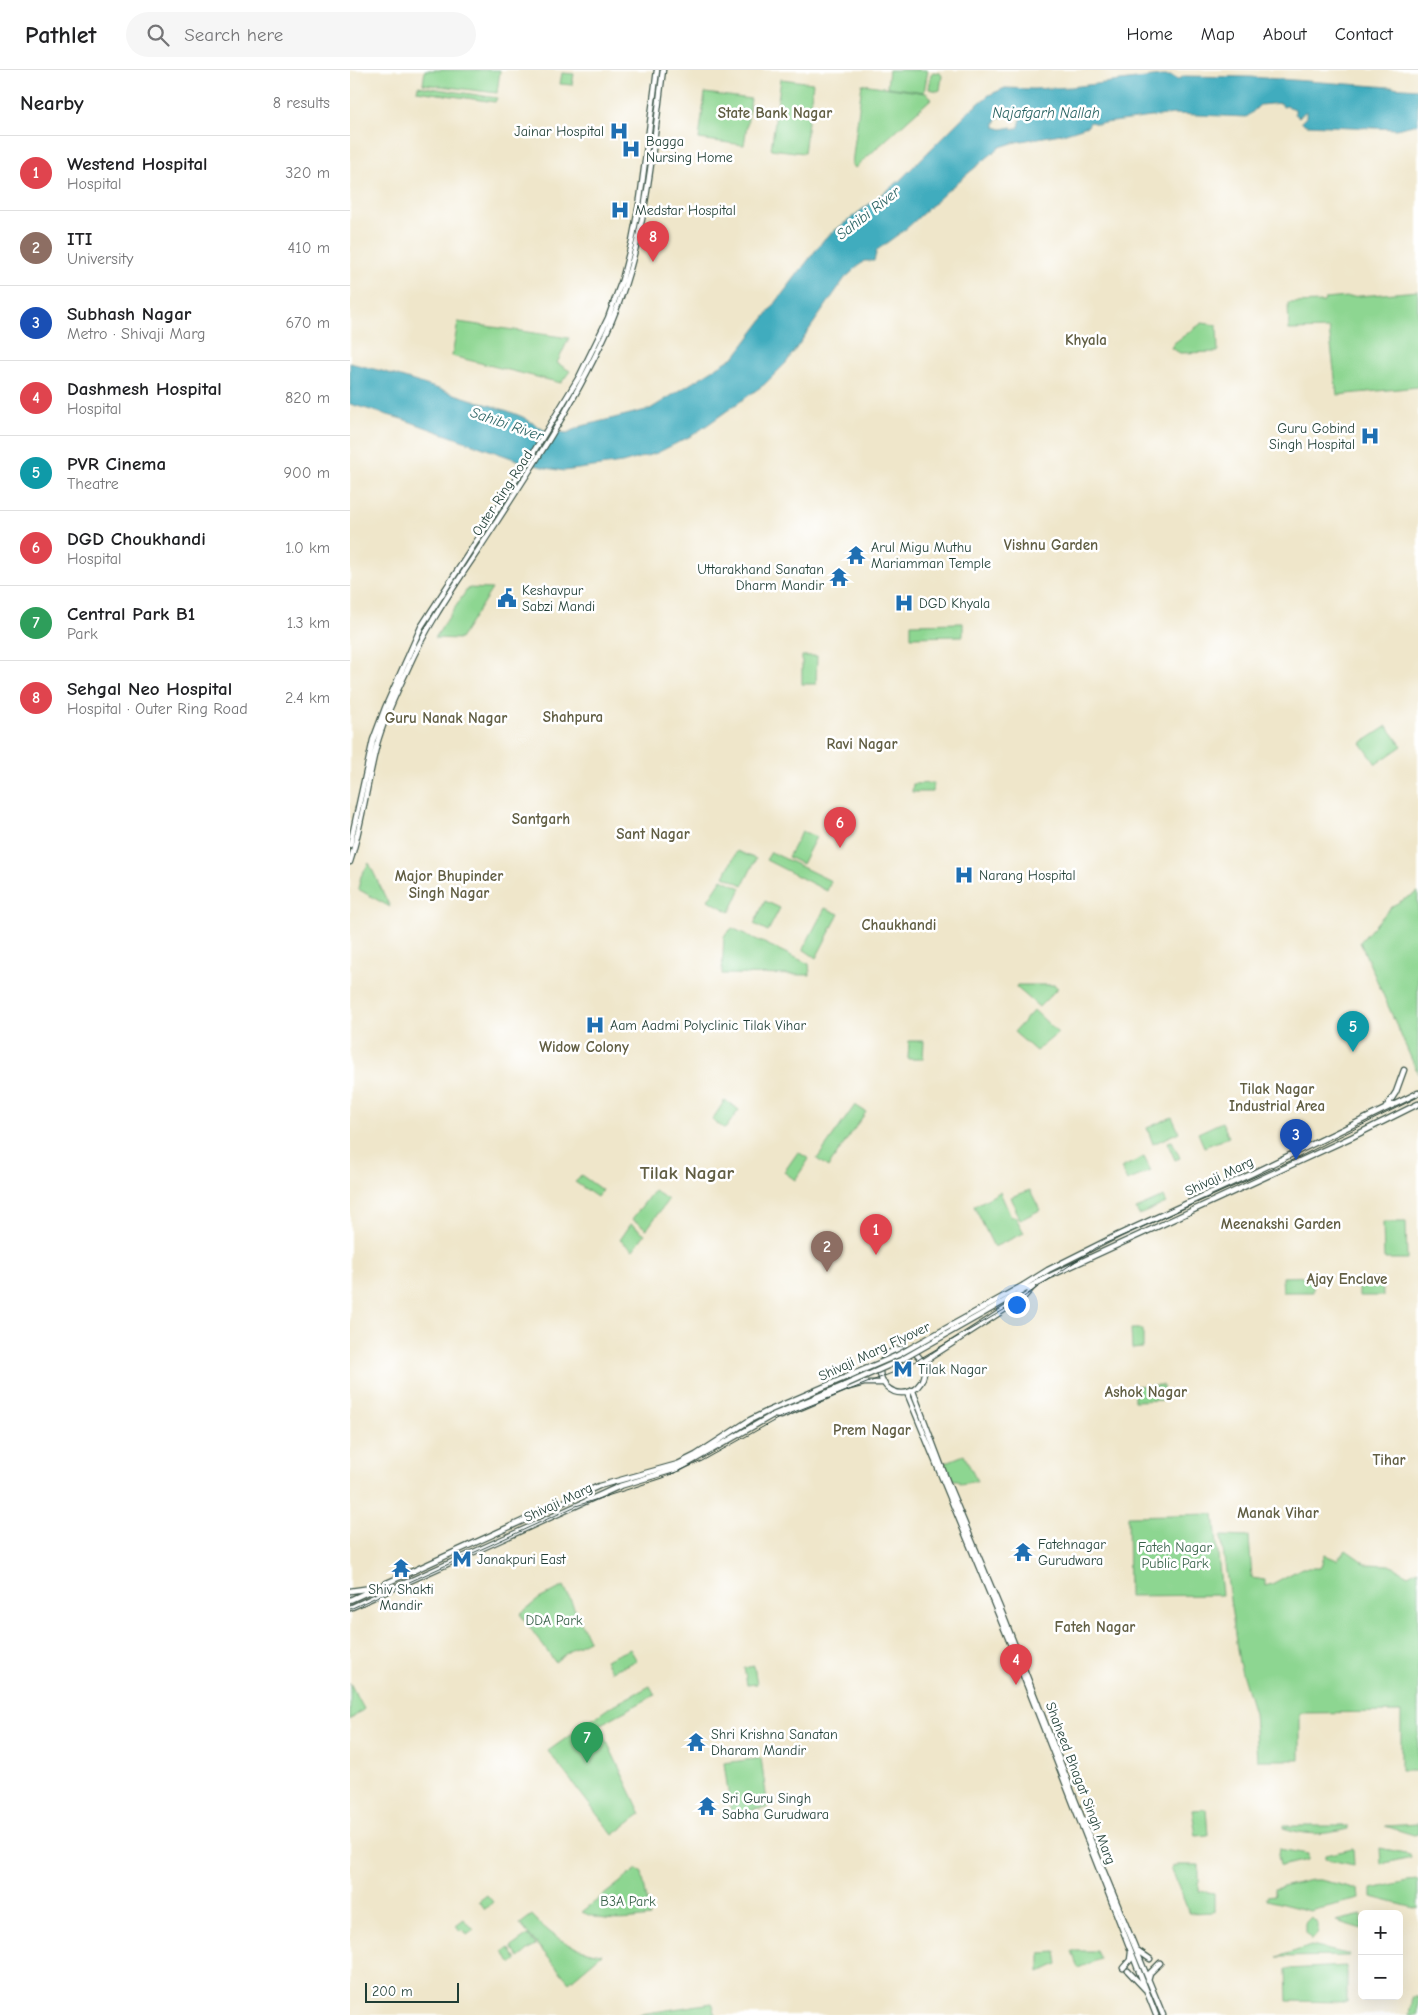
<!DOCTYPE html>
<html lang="en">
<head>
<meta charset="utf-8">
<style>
  body { margin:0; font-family:"Comic Neue",sans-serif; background:#f6f6f6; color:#202124 }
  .controls { position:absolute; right:15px; bottom:15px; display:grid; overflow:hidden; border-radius:8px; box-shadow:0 5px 20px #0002 }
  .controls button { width:45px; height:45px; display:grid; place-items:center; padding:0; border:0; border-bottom:1px solid #e0e0e0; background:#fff; color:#202124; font:25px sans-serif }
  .scale { position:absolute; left:15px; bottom:12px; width:94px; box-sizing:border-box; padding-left:5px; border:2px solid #1f3d34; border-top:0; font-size:14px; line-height:18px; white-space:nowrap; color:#1f3d34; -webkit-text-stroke:4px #fff; paint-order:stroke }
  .you { position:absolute; left:666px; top:1234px; width:18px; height:18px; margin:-12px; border:4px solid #fff; border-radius:50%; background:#1a73e8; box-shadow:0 0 0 8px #1a73e833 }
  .badge { display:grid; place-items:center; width:32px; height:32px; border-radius:50%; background:#7c3aed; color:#fff; font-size:16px; font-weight:700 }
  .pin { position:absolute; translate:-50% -41px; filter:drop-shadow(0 1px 2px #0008) }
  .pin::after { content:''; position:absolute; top:26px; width:18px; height:15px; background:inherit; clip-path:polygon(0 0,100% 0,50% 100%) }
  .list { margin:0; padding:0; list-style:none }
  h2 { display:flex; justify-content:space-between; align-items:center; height:65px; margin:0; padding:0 20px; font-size:21px }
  h2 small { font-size:16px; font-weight:400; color:#757577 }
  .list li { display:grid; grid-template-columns:32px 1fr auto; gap:15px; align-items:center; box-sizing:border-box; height:75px; padding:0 20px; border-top:1px solid #e0e0e0 }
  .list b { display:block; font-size:19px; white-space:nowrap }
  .list p { margin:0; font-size:16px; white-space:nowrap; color:#757577 }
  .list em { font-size:16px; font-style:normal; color:#757577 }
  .icon { flex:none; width:28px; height:28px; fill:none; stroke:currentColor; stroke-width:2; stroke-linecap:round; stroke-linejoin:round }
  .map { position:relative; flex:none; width:1068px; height:1945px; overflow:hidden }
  header { display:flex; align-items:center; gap:30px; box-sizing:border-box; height:70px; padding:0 25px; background:#fff; border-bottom:1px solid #e0e0e0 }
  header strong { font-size:24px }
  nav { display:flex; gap:28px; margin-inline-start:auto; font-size:18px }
  .search { width:350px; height:45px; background:#f6f6f6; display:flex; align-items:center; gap:12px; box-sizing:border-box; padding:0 18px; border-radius:28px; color:#757577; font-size:19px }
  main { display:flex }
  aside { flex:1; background:#fff }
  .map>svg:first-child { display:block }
</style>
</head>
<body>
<header>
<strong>Pathlet</strong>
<div class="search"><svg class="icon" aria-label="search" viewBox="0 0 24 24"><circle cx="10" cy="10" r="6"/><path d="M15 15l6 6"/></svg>Search here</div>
<nav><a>Home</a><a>Map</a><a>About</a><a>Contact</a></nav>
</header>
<main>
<aside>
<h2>Nearby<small>8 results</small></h2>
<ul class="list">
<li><span class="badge" style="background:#e0444e">1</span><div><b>Westend Hospital</b><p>Hospital</p></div><em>320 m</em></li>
<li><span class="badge" style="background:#8d6e63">2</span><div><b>ITI</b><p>University</p></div><em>410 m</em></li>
<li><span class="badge" style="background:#1a4fb4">3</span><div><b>Subhash Nagar</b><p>Metro · Shivaji Marg</p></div><em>670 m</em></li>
<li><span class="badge" style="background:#e0444e">4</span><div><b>Dashmesh Hospital</b><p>Hospital</p></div><em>820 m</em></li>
<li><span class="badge" style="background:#0f9aa8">5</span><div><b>PVR Cinema</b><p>Theatre</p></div><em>900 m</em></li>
<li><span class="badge" style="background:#e0444e">6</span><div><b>DGD Choukhandi</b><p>Hospital</p></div><em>1.0 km</em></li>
<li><span class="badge" style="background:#2e9e5b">7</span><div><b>Central Park B1</b><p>Park</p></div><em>1.3 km</em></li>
<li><span class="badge" style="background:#e0444e">8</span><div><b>Sehgal Neo Hospital</b><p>Hospital · Outer Ring Road</p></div><em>2.4 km</em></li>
</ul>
</aside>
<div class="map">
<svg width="1068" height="1945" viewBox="0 0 1068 1945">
  <rect width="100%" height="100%" fill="#fff"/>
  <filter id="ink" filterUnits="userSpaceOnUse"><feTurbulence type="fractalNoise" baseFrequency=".02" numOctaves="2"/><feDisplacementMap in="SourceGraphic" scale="10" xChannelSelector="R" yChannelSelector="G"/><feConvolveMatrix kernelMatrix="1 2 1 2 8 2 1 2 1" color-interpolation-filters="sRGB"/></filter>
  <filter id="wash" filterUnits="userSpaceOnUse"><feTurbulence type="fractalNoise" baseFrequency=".0096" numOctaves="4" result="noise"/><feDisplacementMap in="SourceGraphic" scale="20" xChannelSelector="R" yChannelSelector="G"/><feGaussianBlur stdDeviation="1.12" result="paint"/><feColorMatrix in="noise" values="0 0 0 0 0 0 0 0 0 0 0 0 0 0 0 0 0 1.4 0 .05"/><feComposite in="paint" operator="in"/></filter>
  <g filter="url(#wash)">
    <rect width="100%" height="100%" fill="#efe6ca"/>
    <path fill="#8dd691" stroke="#568a62" d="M 75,0 L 150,0 L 147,23 L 73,14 Z
      M 539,0 L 578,0 L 574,22 L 537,17 Z
      M 583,2 L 590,3 L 592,6 L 590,20 L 588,21 L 579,19 L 581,4 Z
      M 212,3 L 224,4 L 222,15 L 210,14 Z
      M 431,9 L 463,13 L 454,83 L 421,79 Z
      M 512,14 L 576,23 L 582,28 L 505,98 L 502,94 Z
      M 68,16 L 147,28 L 145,32 L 67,21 Z
      M 355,23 L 401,29 L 394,75 L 349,69 Z
      M 1068,221 L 1068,317 L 987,325 L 979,259 L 939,260 L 938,233 L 974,232 L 975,229 Z
      M 108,252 L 219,268 L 207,293 L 220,301 L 211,313 L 102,286 Z
      M 852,253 L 867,255 L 868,282 L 830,283 L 821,278 L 824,273 Z
      M 118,518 L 142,519 L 110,569 L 85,568 Z
      M 613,553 L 613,566 L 561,567 L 561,554 Z
      M 452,586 L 467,586 L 466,614 L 452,614 Z
      M 1037,656 L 1052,676 L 1026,694 L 1011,673 Z
      M 584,713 L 583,722 L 562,722 L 563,714 Z
      M 452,761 L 466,767 L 452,794 L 438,787 Z
      M 387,781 L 406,789 L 393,815 L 374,806 Z
      M 421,782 L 481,811 L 477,821 L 416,790 Z
      M 19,793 L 40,837 L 8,819 L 11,806 Z
      M 372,809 L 391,818 L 380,842 L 358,830 Z
      M 1068,822 L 1068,1004 L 1010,872 L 1042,836 Z
      M 415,831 L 430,838 L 418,861 L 404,854 Z
      M 475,838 L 489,844 L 466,888 L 453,879 Z
      M 382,858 L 459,894 L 460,905 L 372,904 L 374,866 Z
      M 667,915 L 704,915 L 708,918 L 689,937 L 666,917 Z
      M 684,940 L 708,963 L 686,981 L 664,962 Z
      M 559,971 L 574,971 L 573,989 L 558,989 Z
      M 375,1030 L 389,1040 L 375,1059 L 362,1050 Z
      M 505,1035 L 516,1042 L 478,1097 L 467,1089 Z
      M 822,1047 L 829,1062 L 803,1074 L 797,1058 Z
      M 872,1052 L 879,1067 L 854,1077 L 848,1063 Z
      M 822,1071 L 830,1088 L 825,1090 L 817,1072 Z
      M 448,1082 L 459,1089 L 445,1110 L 434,1102 Z
      M 794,1087 L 801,1101 L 777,1111 L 771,1098 Z
      M 231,1105 L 252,1120 L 247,1127 L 225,1112 Z
      M 304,1120 L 318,1130 L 297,1159 L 282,1149 Z
      M 680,1120 L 690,1140 L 670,1150 L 661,1127 Z
      M 650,1122 L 661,1147 L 665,1146 L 674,1163 L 644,1177 L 624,1136 Z
      M 813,1127 L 816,1133 L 789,1145 L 786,1139 Z
      M 1033,1152 L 1056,1152 L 1057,1189 L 1034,1189 Z
      M 281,1154 L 295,1164 L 283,1180 L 270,1170 Z
      M 963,1206 L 963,1222 L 933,1222 L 932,1207 Z
      M 1032,1209 L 1033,1226 L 1009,1226 L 1009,1210 Z
      M 781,1259 L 793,1259 L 793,1278 L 782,1279 Z
      M 813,1315 L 813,1330 L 784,1331 L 784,1316 Z
      M 614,1385 L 627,1411 L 611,1414 L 608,1410 L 600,1410 L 594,1393 Z
      M 864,1444 L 872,1525 L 779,1526 L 778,1446 Z
      M 871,1466 L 899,1467 L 902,1508 L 915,1510 L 915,1516 L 922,1514 L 952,1498 L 970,1498 L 975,1485 L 987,1490 L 996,1480 L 1016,1494 L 1040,1495 L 1058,1505 L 1068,1500 L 1068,1701 L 1051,1701 L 1051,1642 L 950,1643 L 950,1690 L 907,1690 L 904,1643 L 889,1593 Z
      M 214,1516 L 239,1570 L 223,1578 L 205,1592 L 170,1544 L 189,1529 Z
      M 280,1579 L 287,1591 L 261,1601 L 255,1590 Z
      M 404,1596 L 407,1614 L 397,1615 L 394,1598 Z
      M 0,1613 L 14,1639 L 0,1650 Z
      M 300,1616 L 305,1625 L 249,1655 L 291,1744 L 263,1765 L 198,1681 L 260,1637 Z
      M 411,1688 L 418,1738 L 381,1743 L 374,1693 Z
      M 856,1739 L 858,1765 L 846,1766 L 842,1740 Z
      M 1068,1754 L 1068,1764 L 1064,1765 L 1035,1756 Z
      M 933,1756 L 998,1756 L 998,1759 C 971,1765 960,1766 933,1758 Z
      M 1030,1778 L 1060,1784 L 1061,1787 L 1031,1794 Z
      M 929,1779 L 958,1784 L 958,1790 L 930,1796 L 928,1785 Z
      M 1003,1779 L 1004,1795 L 975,1789 L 975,1785 Z
      M 827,1795 L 849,1795 L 849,1821 L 864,1823 L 864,1842 L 839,1843 L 821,1797 Z
      M 287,1799 L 292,1803 L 300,1847 C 276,1850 255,1853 232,1842 Z
      M 961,1810 L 970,1810 L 1008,1819 L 1009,1829 L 960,1841 L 917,1830 L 917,1826 L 925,1825 L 924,1819 Z
      M 1068,1810 L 1068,1839 L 1022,1827 L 1022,1819 L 1057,1811 Z
      M 137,1825 L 143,1832 L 135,1839 L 129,1831 Z
      M 182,1845 C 202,1867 222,1880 252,1884 L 219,1912 L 170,1854 Z
      M 1012,1845 L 1012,1859 L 986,1851 Z
      M 961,1847 L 968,1854 L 968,1863 L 962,1870 L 955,1862 L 955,1853 Z
      M 114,1849 L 124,1860 L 117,1865 L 113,1859 L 110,1861 L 106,1855 Z
      M 178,1865 L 186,1875 L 169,1888 L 161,1877 Z
      M 961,1876 L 997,1884 L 1000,1884 L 999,1886 L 927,1887 Z
      M 159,1878 L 167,1890 L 162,1894 L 153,1882 Z
      M 722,1881 L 746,1881 L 750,1889 L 728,1898 Z
      M 706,1882 L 708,1894 L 690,1902 L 690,1883 Z
      M 997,1896 L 997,1932 L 937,1931 L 936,1899 Z
      M 1062,1927 L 1068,1927 L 1068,1945 L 1059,1945 Z
      M 362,1933 L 366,1945 L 285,1945 Z"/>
    <path fill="#40acbe" stroke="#307479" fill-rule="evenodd" d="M 811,6 L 822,6 L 828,10 L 834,6 L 901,7 L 1068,19 L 1068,54 L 1046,59 L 956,55 L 951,52 L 956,47 L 956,41 L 949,47 L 945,44 L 945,39 L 937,36 L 933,37 L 931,33 L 910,35 L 897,47 L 824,44 L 748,54 L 740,52 L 738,56 L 716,63 L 666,72 L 650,77 L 597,121 L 557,158 L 527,180 L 524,191 L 514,191 L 495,208 L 436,293 L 415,314 L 343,365 L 307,383 L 272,393 L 214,401 L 196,398 L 170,391 L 55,350 L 0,334 L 0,293 L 32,301 L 158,341 L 173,347 L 194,360 L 217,363 L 232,356 L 300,339 L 385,286 L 475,168 L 548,112 L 618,42 L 639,25 L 655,18 L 683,19 L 721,17 ZM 665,40 L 670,40 L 672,44 L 669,57 L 663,60 L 662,57 L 652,59 L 645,57 L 645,53 L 648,48 L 661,45 Z"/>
  </g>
  <g filter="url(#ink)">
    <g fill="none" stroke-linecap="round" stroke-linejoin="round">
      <g stroke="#3e564a" stroke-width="7">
        <path id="major" d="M 0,775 L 23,670 L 35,638 L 71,557 L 175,396 L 229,307 L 258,248 L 272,210 L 282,171 L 290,129 L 307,0
          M 0,792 C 12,754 17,713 27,674 C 34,648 47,622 58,598 C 77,555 104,517 129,479 C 177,405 227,331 262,250 C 296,171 302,84 313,0
          M 1035,1039 L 1046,1022 L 1054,1000
          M 674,1215 L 698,1200 L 768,1165 L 899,1105 L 1068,1023
          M 676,1219 L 700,1206 L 1002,1067 L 1068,1034
          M530 1301a22 22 0 1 1 44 0a22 22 0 1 1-44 0Z
          M 573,1292 L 674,1227 L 683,1217
          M 563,1321 L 599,1416 L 653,1545 L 738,1763 L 813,1945
          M 557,1323 L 665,1585 L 806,1945
          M 424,1345 L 431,1346 L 499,1317 L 514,1313 L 534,1313
          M 0,1521 L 28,1517 L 249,1416 L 328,1394 L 346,1385 L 400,1350 L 418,1341 L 492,1309
          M 0,1530 L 24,1519
          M 0,1538 L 270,1416 L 330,1398 L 423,1345 L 495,1315
          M 787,1880 L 800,1889
          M 773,1898 L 780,1890 L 781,1882
          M 778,1901 L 795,1919
          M 798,1910 L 800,1903 L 810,1893"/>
      </g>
      <use href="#major" stroke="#fff" stroke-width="4.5"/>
      <path stroke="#1f3d34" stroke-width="1" d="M 0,1539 L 226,1436 L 313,1408 L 352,1391 L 429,1348 L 552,1299 L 659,1237 L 745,1178 L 947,1088 L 1068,1027"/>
      <g stroke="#3e564a" stroke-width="7" stroke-linecap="butt">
        <path id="major-bridge" d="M 492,1309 L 548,1285 L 674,1215
          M 495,1315 L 551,1290 L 676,1219"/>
      </g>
      <use href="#major-bridge" stroke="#fff" stroke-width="4.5"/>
    </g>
  </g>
  <defs>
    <g id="hospital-bare" transform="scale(1.5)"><path d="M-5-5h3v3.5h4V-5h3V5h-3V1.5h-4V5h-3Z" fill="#1f6fb2" stroke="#fff" stroke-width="2.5" paint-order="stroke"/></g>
    <g id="temple-bare" transform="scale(1.5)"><path d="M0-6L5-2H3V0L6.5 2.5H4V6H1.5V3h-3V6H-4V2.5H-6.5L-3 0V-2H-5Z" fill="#1f6fb2" stroke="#fff" stroke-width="2.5" paint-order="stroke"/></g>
    <g id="civic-bare" transform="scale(1.5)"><path d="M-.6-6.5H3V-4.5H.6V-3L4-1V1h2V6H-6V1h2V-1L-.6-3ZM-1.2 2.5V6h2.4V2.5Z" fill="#1f6fb2" stroke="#fff" stroke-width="2.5" paint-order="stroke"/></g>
    <g id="metro-bare" transform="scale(1.5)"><path d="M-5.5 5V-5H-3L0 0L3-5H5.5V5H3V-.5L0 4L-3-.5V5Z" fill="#1f6fb2" stroke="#fff" stroke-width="2.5" paint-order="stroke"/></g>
  </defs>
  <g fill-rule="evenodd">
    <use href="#hospital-bare" x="269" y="61"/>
    <use href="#hospital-bare" x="281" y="79"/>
    <use href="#hospital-bare" x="270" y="140"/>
    <use href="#hospital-bare" x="1020" y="366"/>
    <use href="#temple-bare" x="506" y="485"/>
    <use href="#temple-bare" x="489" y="507"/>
    <use href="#civic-bare" x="157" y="528"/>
    <use href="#hospital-bare" x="554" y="533"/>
    <use href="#hospital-bare" x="614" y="805"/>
    <use href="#hospital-bare" x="245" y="955"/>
    <use href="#metro-bare" x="553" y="1299"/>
    <use href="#temple-bare" x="673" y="1482"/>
    <use href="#metro-bare" x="112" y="1489"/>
    <use href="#temple-bare" x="51" y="1498"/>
    <use href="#temple-bare" x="346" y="1672"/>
    <use href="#temple-bare" x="357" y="1736"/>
  </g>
  <g text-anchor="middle" stroke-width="5" stroke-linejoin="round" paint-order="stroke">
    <g font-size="14" fill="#1f3d34" stroke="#fff" text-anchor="start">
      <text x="254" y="66" text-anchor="end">Jainar Hospital</text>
      <text x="296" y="76">Bagga<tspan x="296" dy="16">Nursing Home</tspan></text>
      <text x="285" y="145">Medstar Hospital</text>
      <text x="1005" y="363" text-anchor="end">Guru Gobind<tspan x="1005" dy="16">Singh Hospital</tspan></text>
      <text x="521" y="482">Arul Migu Muthu<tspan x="521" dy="16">Mariamman Temple</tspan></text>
      <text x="474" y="504" text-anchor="end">Uttarakhand Sanatan<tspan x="474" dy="16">Dharm Mandir</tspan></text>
      <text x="172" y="525">Keshavpur<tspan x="172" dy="16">Sabzi Mandi</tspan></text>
      <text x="569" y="538">DGD Khyala</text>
      <text x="629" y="810">Narang Hospital</text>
      <text x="260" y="960">Aam Aadmi Polyclinic Tilak Vihar</text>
      <text x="568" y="1304">Tilak Nagar</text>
      <text x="688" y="1479">Fatehnagar<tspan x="688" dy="16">Gurudwara</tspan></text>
      <text x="127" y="1494">Janakpuri East</text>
      <text x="51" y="1524" text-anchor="middle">Shiv Shakti<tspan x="51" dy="16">Mandir</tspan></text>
      <text x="361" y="1669">Shri Krishna Sanatan<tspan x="361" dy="16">Dharam Mandir</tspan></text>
      <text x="372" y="1733">Sri Guru Singh<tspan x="372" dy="16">Sabha Gurudwara</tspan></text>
    </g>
    <g font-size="14" fill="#1f3d34" stroke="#fff">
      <text transform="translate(152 423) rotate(-57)" y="5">Outer Ring Road</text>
      <text transform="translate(869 1106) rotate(-25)" y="5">Shivaji Marg</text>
      <text transform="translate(524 1281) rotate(-25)" y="5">Shivaji Marg Flyover</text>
      <text transform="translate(208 1432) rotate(-25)" y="5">Shivaji Marg</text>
      <text transform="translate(731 1713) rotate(69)" y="5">Shaheed Bhagat Singh Marg</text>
    </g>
    <g font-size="14" fill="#3a634b" stroke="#fff">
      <text x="825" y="1482">Fateh Nagar<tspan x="825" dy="16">Public Park</tspan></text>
      <text x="204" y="1555">DDA Park</text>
      <text x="278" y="1836">B3A Park</text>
    </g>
    <g font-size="15" font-weight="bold" fill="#615e43" stroke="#fff">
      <text x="425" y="48">State Bank Nagar</text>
      <text x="736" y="275">Khyala</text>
      <text x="701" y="480">Vishnu Garden</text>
      <text x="223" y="652">Shahpura</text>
      <text x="96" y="653">Guru Nanak Nagar</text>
      <text x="512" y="679">Ravi Nagar</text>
      <text x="191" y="754">Santgarh</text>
      <text x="303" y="769">Sant Nagar</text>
      <text x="99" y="811">Major Bhupinder<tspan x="99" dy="17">Singh Nagar</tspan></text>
      <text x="549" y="860">Chaukhandi</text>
      <text x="234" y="982">Widow Colony</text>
      <text x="927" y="1024">Tilak Nagar<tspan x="927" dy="17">Industrial Area</tspan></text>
      <text x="931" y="1159">Meenakshi Garden</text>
      <text x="997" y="1214">Ajay Enclave</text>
      <text x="796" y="1327">Ashok Nagar</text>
      <text x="522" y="1365">Prem Nagar</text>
      <text x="1039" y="1395">Tihar</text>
      <text x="928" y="1448">Manak Vihar</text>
      <text x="745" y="1562">Fateh Nagar</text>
    </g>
    <g font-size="15" font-style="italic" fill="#2b6464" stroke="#fff">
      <text x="696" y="48">Najafgarh Nallah</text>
      <text transform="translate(518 143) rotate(-38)" y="5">Sahibi River</text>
      <text transform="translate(157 354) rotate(19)" y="5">Sahibi River</text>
    </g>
    <g font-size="19" font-weight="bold" fill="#615e43" stroke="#fff">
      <text x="337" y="1109">Tilak Nagar</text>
    </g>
  </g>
</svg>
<div class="controls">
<button>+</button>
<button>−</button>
</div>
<div class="scale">200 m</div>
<div class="you"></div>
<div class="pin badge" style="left:526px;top:1185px;background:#e0444e">1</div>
<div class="pin badge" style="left:477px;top:1202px;background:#8d6e63">2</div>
<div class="pin badge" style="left:946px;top:1090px;background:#1a4fb4">3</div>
<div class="pin badge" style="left:666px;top:1615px;background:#e0444e">4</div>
<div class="pin badge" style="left:1003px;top:982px;background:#0f9aa8">5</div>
<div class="pin badge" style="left:490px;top:778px;background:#e0444e">6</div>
<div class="pin badge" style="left:237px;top:1693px;background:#2e9e5b">7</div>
<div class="pin badge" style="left:303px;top:192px;background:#e0444e">8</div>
</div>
</main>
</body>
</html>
